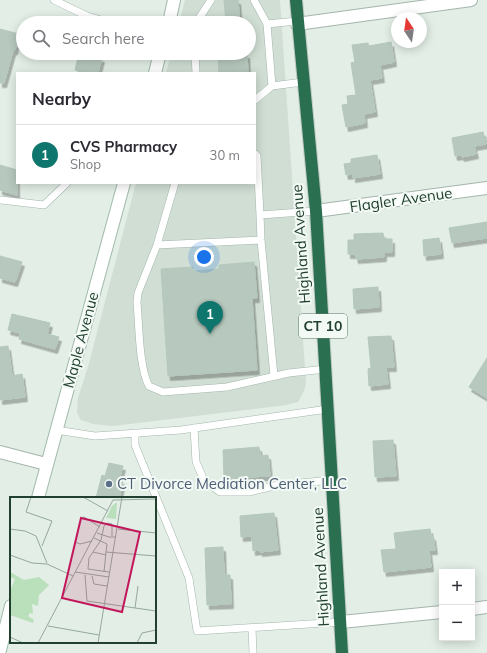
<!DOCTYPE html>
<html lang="en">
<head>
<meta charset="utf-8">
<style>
  body { margin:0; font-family:Mulish,sans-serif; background:#f2f2f3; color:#2b2b33 }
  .controls { position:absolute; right:12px; bottom:12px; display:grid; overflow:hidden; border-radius:0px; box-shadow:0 2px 10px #0003 }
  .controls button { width:36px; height:36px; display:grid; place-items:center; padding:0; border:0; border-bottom:1px solid #e1e1e2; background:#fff; color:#2b2b33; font:20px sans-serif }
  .compass { position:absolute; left:391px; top:12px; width:36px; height:36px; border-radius:50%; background:#fff; box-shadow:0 2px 10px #0003; rotate:347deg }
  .you { position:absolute; left:204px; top:257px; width:14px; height:14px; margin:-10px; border:3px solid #fff; border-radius:50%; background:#1a73e8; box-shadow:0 0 0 6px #1a73e833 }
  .badge { display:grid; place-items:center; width:26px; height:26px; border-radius:50%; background:#0f766e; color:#fff; font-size:13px; font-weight:700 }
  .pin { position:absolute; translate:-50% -33px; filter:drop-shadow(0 1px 2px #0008) }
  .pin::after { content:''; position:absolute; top:21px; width:14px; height:12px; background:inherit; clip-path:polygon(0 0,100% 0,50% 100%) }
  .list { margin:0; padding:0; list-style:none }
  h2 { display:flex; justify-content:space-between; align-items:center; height:52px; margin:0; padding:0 16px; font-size:17px }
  h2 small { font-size:13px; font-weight:400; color:#7c7c81 }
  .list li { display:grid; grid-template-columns:26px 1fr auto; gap:12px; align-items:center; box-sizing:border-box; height:60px; padding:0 16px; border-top:1px solid #e1e1e2 }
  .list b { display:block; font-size:15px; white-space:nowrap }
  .list p { margin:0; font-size:13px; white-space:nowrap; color:#7c7c81 }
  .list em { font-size:13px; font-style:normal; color:#7c7c81 }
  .icon { flex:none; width:22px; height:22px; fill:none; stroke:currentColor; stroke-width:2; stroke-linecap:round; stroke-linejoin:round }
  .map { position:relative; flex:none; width:487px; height:653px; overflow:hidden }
  .search { position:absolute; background:#fff; box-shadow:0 2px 10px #0003; left:16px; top:16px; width:240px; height:44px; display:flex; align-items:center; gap:10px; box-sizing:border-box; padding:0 14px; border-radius:22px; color:#7c7c81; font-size:15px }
  .panel { position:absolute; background:#fff; box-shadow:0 2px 10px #0003; left:16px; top:72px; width:240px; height:112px; border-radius:0px }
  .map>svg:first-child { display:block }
</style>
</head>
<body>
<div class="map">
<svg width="487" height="653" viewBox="0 0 487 653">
  <defs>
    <filter id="shadow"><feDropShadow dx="2.5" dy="4.5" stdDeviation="0" flood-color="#0004"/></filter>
  </defs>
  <rect width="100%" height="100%" fill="#e2eee6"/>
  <path fill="#d0ded4" d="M 185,0 L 280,0 L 306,383 L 304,391 L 298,402 L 286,405 L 113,426 L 93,424 L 81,420 L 77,413 L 78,398 L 88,367 L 136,183 L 255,183 L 255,73 L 166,73 L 171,53 L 249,53 L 249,23 L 179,23 Z"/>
  <path fill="#b7c9be" stroke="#b4c8bb" filter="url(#shadow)" d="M 224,0 L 238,0 L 240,23 L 226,23 Z
    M 0,29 L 19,34 L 15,50 L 13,51 L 4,83 L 0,83 Z
    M 391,42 L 394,62 L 380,65 L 382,78 L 370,80 L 375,112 L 364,114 L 365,123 L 346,127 L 342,105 L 348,104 L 347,96 L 356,95 L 351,63 L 355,62 L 352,45 L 368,43 L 369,46 Z
    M 79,53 L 102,58 L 98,73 L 87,73 L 75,70 Z
    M 247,54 L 248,72 L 243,72 L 243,73 L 219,73 L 218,55 Z
    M 483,132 L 486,144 L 474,146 L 476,154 L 462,157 L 461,155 L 455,156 L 452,138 Z
    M 377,155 L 380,174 L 353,178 L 353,174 L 346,175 L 344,164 L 351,163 L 351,159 Z
    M 0,165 L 17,170 L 17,195 L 0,190 Z
    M 487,222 L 487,238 L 452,243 L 449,228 Z
    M 383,233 L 384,239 L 392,239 L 392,252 L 384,252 L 384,257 L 356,259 L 355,254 L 348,254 L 348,240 L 354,240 L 354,234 Z
    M 439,238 L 441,254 L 424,256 L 423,240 Z
    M 0,256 L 22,262 L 15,282 L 0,278 Z
    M 254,262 L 257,298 L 252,298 L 257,370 L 168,376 L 161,269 L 193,267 L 193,271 L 219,269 L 219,265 Z
    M 378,287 L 379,307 L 354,309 L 353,289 Z
    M 12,314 L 50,323 L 47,334 L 59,337 L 55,349 L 19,339 L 20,333 L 8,330 Z
    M 391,336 L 394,367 L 386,367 L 388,384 L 369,386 L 368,369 L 371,368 L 368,337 Z
    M 8,346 L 12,376 L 22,374 L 25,397 L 0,400 L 0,347 Z
    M 487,358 L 487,398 L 469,387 Z
    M 393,440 L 396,476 L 375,477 L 373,441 Z
    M 259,447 L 260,456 L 268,455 L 270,476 L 248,477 L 248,487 L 236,487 L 235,478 L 224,478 L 223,450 Z
    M 109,463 L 123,466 L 119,480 L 123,481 L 119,498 L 96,498 L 102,475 L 105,476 Z
    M 274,513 L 278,550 L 260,552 L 260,550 L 253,551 L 252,536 L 241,537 L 240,516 Z
    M 430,529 L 431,535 L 433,536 L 435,550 L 429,550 L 431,567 L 384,572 L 381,550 L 396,549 L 394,533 Z
    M 223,547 L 224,575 L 230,575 L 231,604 L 207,605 L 205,548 Z"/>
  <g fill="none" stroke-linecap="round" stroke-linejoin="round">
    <g stroke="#a4b6ac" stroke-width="8">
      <path id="lane" d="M 54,0 L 87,16 L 112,23
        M 254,0 L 267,24 L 272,86
        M 196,23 L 211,0
        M 267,24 L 297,21
        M 195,53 L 196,73
        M 255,100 L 272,86 L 303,82
        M 255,154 L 257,156 L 260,215 L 316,211
        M 175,183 L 157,245 L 138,293 L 137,302 C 139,324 139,368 149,386 L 163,392 L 227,387 L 289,373 L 326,369
        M 1,200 L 44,205 L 67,183
        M 260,215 L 261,240 L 274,376
        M 157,245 L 261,240
        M 194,428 L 196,462 L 204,480 L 220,492 L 249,492 L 278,485 L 332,480
        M 56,430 L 95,436 L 181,430 L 328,409
        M 135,433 L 135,445 L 189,578 L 197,631 L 341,622
        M 252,628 L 253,653"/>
    </g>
    <g stroke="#a4b6ac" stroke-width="14">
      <path id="street" d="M 297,24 L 471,0
        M 316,211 L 487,188
        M 0,452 L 46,464
        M 472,609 L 487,607
        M 341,622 L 442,612"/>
    </g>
    <g stroke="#a0baab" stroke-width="14">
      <path id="secondary" d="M 169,23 L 174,0
        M 155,73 L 160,53
        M 38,498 L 124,183
        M 0,650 L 11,606"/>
    </g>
    <g stroke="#c1cac5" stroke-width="14">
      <path id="highway" d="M 296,0 L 316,211 L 342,653"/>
    </g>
    <use href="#lane" stroke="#fff" stroke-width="7"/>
    <use href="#street" stroke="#fff" stroke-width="12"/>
    <use href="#secondary" stroke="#fff" stroke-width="12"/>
    <use href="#highway" stroke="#2a6f50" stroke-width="12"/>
  </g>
  <circle fill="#5c6f8a" stroke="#f3faf5" stroke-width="1.5" cx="109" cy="484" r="4"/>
  <g text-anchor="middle" stroke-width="4" stroke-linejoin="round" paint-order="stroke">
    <rect fill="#f3faf5" stroke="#60786b" stroke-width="1" x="299" y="314" width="48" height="24" rx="3"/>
    <g font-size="14" font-weight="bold" fill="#214030">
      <text x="323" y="331">CT 10</text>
    </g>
    <g font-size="15" fill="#214030" stroke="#f3faf5">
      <text transform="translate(401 200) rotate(-8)" y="5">Flagler Avenue</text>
      <text transform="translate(301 244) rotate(-94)" y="5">Highland Avenue</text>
      <text transform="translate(81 340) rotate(-75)" y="5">Maple Avenue</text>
      <text transform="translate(321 567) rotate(-93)" y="5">Highland Avenue</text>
    </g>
    <g font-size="15" fill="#4e5e75" stroke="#f3faf5" text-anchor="start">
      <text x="117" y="489">CT Divorce Mediation Center, LLC</text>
    </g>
  </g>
  <g transform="translate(10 497)">
    <rect width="146" height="146" fill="#e2eee6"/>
    <path d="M 107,5 L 106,22 L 96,21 L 102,9 ZM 0,75 L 14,83 L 29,80 L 39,88 L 29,98 L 28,109 L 22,107 L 23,117 L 20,116 L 18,119 L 24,123 L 23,126 L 0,118 L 0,94 L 5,82 L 0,80 Z" fill="#bae0bb"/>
    <path fill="none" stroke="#95a89d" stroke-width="1" d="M 21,0 L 16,15 L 42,24 L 32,49M 73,0 L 98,14M 70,21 L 74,20 L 90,30M 94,29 L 91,43 L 79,61 L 78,72 L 99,75M 94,29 L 97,26 L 102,27 L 102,39M 0,32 L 15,34 L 26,39 L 37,66M 108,32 L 146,36M 87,36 L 99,40 L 106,40M 84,41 L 97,47 L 96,55 L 146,59M 65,45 L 70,47 L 82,44M 83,55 L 96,58M 0,58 L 22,66 L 37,67 L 63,79M 65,75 L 99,80M 94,75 L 96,55M 75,78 L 77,104 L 146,114M 82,79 L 84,87 L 97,89M 125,111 L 128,89M 38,129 L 89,138M 0,140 L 13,146M 28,146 L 103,3 L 146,2M 88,146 L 112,0M 127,146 L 132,136 L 146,133"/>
    <path fill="#c2185b" fill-opacity="0.15" stroke="#c2185b" stroke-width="2" d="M 71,21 L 130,35 L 112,115 L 52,101 Z"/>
    <rect width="146" height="146" fill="none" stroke="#214030" stroke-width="2"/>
  </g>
</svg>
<div class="controls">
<button>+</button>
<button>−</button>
</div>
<svg class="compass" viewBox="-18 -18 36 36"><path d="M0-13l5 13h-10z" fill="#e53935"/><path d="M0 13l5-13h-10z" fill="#7c7c81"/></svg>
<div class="you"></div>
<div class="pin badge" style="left:210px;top:334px">1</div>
<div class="search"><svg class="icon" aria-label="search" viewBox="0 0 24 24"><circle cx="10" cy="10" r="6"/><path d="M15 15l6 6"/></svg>Search here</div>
<section class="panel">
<h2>Nearby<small></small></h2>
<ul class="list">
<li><span class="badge">1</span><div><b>CVS Pharmacy</b><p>Shop</p></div><em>30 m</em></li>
</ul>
</section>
</div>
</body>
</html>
